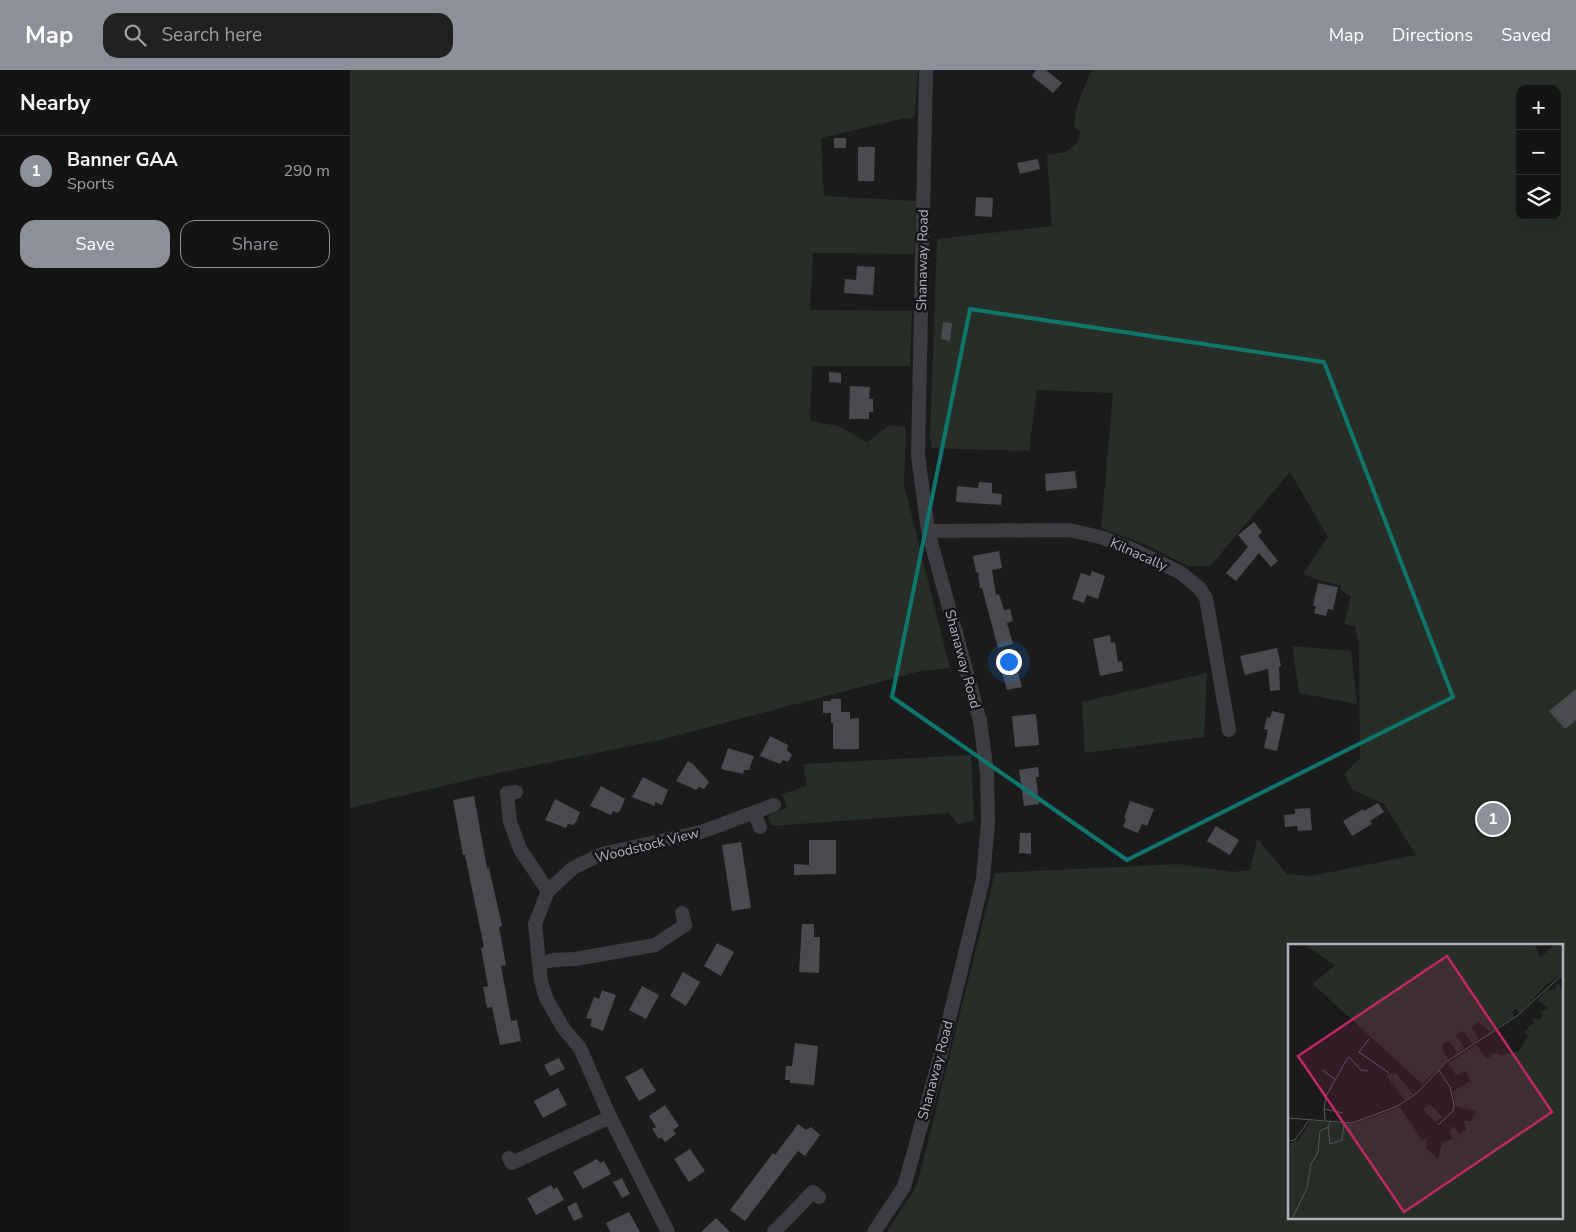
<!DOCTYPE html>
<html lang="en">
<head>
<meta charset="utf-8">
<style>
  body { margin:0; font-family:"Nunito Sans",sans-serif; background:#212122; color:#f1f3f6 }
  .controls { position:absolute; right:15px; top:15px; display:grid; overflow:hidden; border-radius:10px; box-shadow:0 5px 20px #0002 }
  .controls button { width:45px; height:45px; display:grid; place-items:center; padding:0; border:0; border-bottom:1px solid #333334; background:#141415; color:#f1f3f6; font:25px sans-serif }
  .you { position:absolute; left:658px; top:591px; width:18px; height:18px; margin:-12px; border:4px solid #fff; border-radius:50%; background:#1a73e8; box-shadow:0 0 0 8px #1a73e833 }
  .badge { display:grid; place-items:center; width:32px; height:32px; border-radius:50%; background:#8c9099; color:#fff; font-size:16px; font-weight:700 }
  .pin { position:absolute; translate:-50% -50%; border:2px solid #fff; box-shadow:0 1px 5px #0006 }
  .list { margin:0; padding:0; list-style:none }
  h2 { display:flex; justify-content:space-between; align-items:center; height:65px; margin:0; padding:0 20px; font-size:21px }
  h2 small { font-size:16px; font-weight:400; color:#9d9ea0 }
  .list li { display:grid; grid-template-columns:32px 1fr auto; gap:15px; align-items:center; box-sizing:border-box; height:70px; padding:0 20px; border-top:1px solid #333334 }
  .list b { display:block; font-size:19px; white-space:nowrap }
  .list p { margin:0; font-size:16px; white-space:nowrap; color:#9d9ea0 }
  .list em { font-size:16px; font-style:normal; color:#9d9ea0 }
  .actions { display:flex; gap:10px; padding:15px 20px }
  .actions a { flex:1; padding:11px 0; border:1px solid #8c9099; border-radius:15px; text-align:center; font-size:18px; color:#8c9099 }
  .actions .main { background:#8c9099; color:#fff }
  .icon { flex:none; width:28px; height:28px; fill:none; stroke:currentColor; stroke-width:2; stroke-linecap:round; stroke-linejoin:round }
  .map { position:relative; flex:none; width:1226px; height:1162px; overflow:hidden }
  header { display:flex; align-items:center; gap:30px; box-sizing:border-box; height:70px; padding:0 25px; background:#8c9099; color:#fff }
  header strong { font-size:24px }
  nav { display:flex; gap:28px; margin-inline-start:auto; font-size:18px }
  .search { width:350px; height:45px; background:#212122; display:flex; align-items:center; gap:12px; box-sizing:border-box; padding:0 18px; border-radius:15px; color:#9d9ea0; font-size:19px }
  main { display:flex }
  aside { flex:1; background:#141415 }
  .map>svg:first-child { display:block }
</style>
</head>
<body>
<header>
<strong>Map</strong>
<div class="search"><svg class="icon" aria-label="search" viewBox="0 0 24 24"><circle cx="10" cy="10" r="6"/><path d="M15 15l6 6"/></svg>Search here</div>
<nav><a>Map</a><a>Directions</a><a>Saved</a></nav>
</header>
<main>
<aside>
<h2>Nearby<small></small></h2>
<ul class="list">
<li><span class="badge">1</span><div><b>Banner GAA</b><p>Sports</p></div><em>290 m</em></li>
</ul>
<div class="actions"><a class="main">Save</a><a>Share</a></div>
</aside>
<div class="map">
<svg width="1226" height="1162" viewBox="0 0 1226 1162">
  <rect width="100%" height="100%" fill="#1b1b1c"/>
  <path fill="#272e28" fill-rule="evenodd" d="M 0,0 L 568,0 L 565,45 L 562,49 L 555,48 L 471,68 L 474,126 L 566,131 L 564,184 L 463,183 L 460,240 L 562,241 L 560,296 L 462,296 L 460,351 L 488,356 L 517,372 L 540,355 L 556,357 L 554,415 L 600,598 L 571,601 L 310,670 L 148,703 L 0,738 Z
    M 742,0 L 1226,0 L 1226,1162 L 537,1162 L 567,1115 L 645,803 L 828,794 L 883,802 L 900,800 L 907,769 L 937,804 L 961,806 L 1066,785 L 1034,734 L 1003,720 L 994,704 L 1010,688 L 1009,575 L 1005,556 L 994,554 L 1001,526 L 990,520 L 991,516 L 969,510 L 953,504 L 978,467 L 940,402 L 860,496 L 838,496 L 794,474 L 751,458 L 763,323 L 687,320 L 679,381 L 582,378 L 580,367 L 587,169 L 702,156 L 697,85 L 715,82 L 727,73 L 730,62 L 724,55 C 726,35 733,18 742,0 ZM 1170,19 L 1207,19 L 1207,146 L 1170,146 ZM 940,876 L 1212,876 L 1212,1148 L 940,1148 Z
    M 942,576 L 1001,581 L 1007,634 L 949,623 Z
    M 857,603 L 854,667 L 735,683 L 732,632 Z
    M 621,685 L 624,751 L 608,754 L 599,743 L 422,756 L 418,746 L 437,737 L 432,724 L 457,716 L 453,694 Z"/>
  <path fill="#4a4b4f" d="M 686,0 L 696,0 L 712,13 L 703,23 L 682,6 Z
    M 484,68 L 496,68 L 496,78 L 484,78 Z
    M 508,77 L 525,77 L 524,111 L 508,111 Z
    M 688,89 L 690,99 L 670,104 L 667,93 Z
    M 626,127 L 643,128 L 642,147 L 625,146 Z
    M 507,196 L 525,197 L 523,225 L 494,223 L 495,209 L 506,210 Z
    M 593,252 L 602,253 L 600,271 L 591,269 Z
    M 479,302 L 491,303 L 491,313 L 479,312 Z
    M 500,316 L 520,317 L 519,329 L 523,329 L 523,342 L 519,342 L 519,349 L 499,349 Z
    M 725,401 L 727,418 L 696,421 L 695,404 Z
    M 629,412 L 642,413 L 642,423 L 652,424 L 651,435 L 606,432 L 607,416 L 628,418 Z
    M 904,452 L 912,462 L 908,466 L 928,491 L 921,497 L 909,483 L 886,511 L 876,503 L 898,477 L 888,465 Z
    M 649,481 L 652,498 L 642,500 L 646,525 L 649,524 L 654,540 L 660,539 L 663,551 L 657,553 L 663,574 L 648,578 L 632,518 L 630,518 L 628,502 L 626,503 L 623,486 Z
    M 742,501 L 755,506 L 748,529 L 737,525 L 734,533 L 722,529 L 731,503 L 740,506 Z
    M 968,513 L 988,517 L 983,540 L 978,539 L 976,546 L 964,543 L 966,536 L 963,536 Z
    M 760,565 L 761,573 L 765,572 L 768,592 L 772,591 L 773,601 L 750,606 L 743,569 Z
    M 927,578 L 931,596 L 929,597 L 930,620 L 920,621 L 918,599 L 895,605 L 890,586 Z
    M 665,592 L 672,617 L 657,620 L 650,596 Z
    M 1226,619 L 1226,650 L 1215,659 L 1199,641 Z
    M 481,629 L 491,629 L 491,642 L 500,642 L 500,649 L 509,648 L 509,679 L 483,679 L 483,653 L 481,653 L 481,643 L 473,643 L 473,631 L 481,631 Z
    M 922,641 L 935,644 L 927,681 L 914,678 L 918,660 L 914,659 L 917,647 L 920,648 Z
    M 686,644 L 689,675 L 665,677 L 662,646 Z
    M 420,666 L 438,675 L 437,680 L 442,685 L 438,692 L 433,690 L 430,694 L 410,686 Z
    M 378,678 L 404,686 L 399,700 L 394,700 L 393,704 L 371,699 Z
    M 338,691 L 343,694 L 359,712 L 354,719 L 349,717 L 346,720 L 326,711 Z
    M 688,697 L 689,707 L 686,707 L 689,734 L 674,736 L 669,700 Z
    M 293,707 L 318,720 L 312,735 L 305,732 L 305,736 L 282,727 Z
    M 251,716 L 275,729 L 271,739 L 268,743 L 263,741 L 261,745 L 240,736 Z
    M 124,726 L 137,798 L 139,798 L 152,856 L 149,857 L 156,895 L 151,896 L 161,951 L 167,950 L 171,971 L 150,975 L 142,937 L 137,938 L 133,917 L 138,916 L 131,878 L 134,877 L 115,785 L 113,785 L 103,730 Z
    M 205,729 L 230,742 L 226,752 L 223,755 L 218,754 L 216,758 L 195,750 Z
    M 780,731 L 804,739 L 797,756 L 792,754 L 788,763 L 773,757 L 776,748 L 774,748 Z
    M 1028,733 L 1034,742 L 1020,751 L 1022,754 L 1002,766 L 993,751 L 1013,739 L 1014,741 Z
    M 960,738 L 962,760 L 948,761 L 947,756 L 935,757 L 934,745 L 945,744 L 945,739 Z
    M 866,756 L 889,770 L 880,785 L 857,771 Z
    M 670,763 L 681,763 L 681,784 L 669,783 Z
    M 459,770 L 486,770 L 486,804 L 444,805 L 444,794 L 459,795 Z
    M 391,772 L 401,838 L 382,841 L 372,775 Z
    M 452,854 L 464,854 L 464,867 L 470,867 L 469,903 L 449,902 Z
    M 367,873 L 384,882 L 371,906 L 354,896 Z
    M 333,902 L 350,912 L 336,936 L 320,926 Z
    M 292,916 L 309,925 L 296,949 L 279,940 Z
    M 252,920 L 266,925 L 253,961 L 240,956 L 242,949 L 236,948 L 244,927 L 249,929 Z
    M 445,973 L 468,976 L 464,1015 L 440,1013 L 440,1010 L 435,1010 L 436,996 L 442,996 Z
    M 209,988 L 215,999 L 200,1006 L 194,995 Z
    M 292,998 L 306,1021 L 289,1031 L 275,1007 Z
    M 208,1018 L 217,1035 L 193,1048 L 184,1031 Z
    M 315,1035 L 329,1056 L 323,1060 L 326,1064 L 315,1072 L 311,1067 L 309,1069 L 302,1059 L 306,1057 L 299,1046 Z
    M 448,1054 L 456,1060 L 461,1057 L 470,1065 L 455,1086 L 448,1081 L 395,1151 L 380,1140 L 423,1083 L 425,1085 Z
    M 340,1079 L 355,1101 L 339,1112 L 324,1089 Z
    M 247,1089 L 250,1093 L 254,1091 L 261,1104 L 233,1119 L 223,1102 Z
    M 272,1108 L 280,1124 L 272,1128 L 263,1112 Z
    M 201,1115 L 204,1119 L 207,1117 L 214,1130 L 186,1145 L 177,1128 Z
    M 226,1132 L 233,1147 L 224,1151 L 217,1137 Z
    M 279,1142 L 290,1162 L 260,1162 L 256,1153 Z
    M 366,1148 L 380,1162 L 351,1162 Z"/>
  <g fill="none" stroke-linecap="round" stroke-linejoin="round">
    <path stroke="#3c3d41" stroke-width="14" d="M 578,461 L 719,460 L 750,467 L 780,478 L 831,503 L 849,518 L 856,528 L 879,660
      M 166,722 L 157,723 L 160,752 L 170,779 L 198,821 L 223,798 L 252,784 L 351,762 L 424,735
      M 404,743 L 410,757
      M 189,893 L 185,854 L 198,821
      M 159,1088 L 162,1093 L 260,1047
      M 318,1162 L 260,1047 L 230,978 L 214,959 L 196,928 L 191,911 L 189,893 L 204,890 L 225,889 L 305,875 L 335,855 L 332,843
      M 424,1162 L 463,1122 L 469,1127
      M 524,1162 L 554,1117 L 590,987 L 633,809 L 638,752 L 637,703 L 630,651 L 578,461 L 568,385 L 576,0"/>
  </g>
  <path fill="none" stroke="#0f766e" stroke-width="4" stroke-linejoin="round" d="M 620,239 L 974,292 L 1103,627 L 777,790 L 542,627 Z"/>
  <g text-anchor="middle" stroke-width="5" stroke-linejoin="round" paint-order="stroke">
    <g font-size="14" fill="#aeb2bb" stroke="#161518">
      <text transform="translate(572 190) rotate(-89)" y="5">Shanaway Road</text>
      <text transform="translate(789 484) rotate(24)" y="5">Kilnacally</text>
      <text transform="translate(613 589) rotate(75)" y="5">Shanaway Road</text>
      <text transform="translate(297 775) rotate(-14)" y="5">Woodstock View</text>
      <text transform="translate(585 1000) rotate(-75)" y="5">Shanaway Road</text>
    </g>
  </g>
  <g transform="translate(938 874)">
    <rect width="275" height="275" fill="#1b1b1c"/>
    <path d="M 15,0 L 247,0 L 252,14 L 267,0 L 275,0 L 275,28 L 257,42 L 232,69 L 228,65 L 224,68 L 226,73 L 202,88 L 191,78 L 184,83 L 191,95 L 184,100 L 175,87 L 168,91 L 176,104 L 169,109 L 161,97 L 154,101 L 156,110 L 161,114 L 134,140 L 25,40 L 47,21 ZM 269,38 L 275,46 L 275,275 L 0,275 L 0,208 L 3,199 L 11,196 L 23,177 L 65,180 L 112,163 L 134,196 L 139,194 L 138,204 L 150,215 L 154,199 L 164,195 L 161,187 L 166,182 L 171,190 L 168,193 L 172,190 L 178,185 L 176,177 L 183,177 L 188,167 L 167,162 L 165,147 L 183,137 L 177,127 L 168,131 L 160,119 L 188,101 L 199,115 L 208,108 L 212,111 L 231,107 L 240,92 L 236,88 L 246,78 L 243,74 L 251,76 L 255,71 L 252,68 L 260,64 L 249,56 L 260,46 L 268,45 ZM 103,129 L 109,130 L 125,150 L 117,156 L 98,131 ZM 141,160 L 155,173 L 147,178 L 135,165 Z" fill="#272e28"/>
    <path fill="none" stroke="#56575c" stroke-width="1" d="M 81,95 L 71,108 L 101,129M 150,125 L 162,143 L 166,161 L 165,167 L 150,181M 34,126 L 47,135M 36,165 L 38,152 L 59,115 L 61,113 L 73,126 L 80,127M 0,174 L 64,179 L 110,162 L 130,148 L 158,118 L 229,72 L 275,30M 37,176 L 36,165 L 55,169M 43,177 L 40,183 L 42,200 L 54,196 L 56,180M 0,197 L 7,196 L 22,175M 4,275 L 19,244 L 23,220 L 30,208 L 32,187 L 40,183"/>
    <path fill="#c02765" fill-opacity="0.15" stroke="#c02765" stroke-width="2.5" d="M 159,12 L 264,168 L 116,268 L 10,112 Z"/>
    <rect width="275" height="275" fill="none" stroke="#aeb2bb" stroke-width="2.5"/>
  </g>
</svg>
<div class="controls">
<button>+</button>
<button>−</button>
<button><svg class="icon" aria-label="layers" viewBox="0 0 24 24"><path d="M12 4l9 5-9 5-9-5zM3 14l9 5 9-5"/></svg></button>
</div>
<div class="you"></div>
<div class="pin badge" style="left:1143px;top:749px">1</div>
</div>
</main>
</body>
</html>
